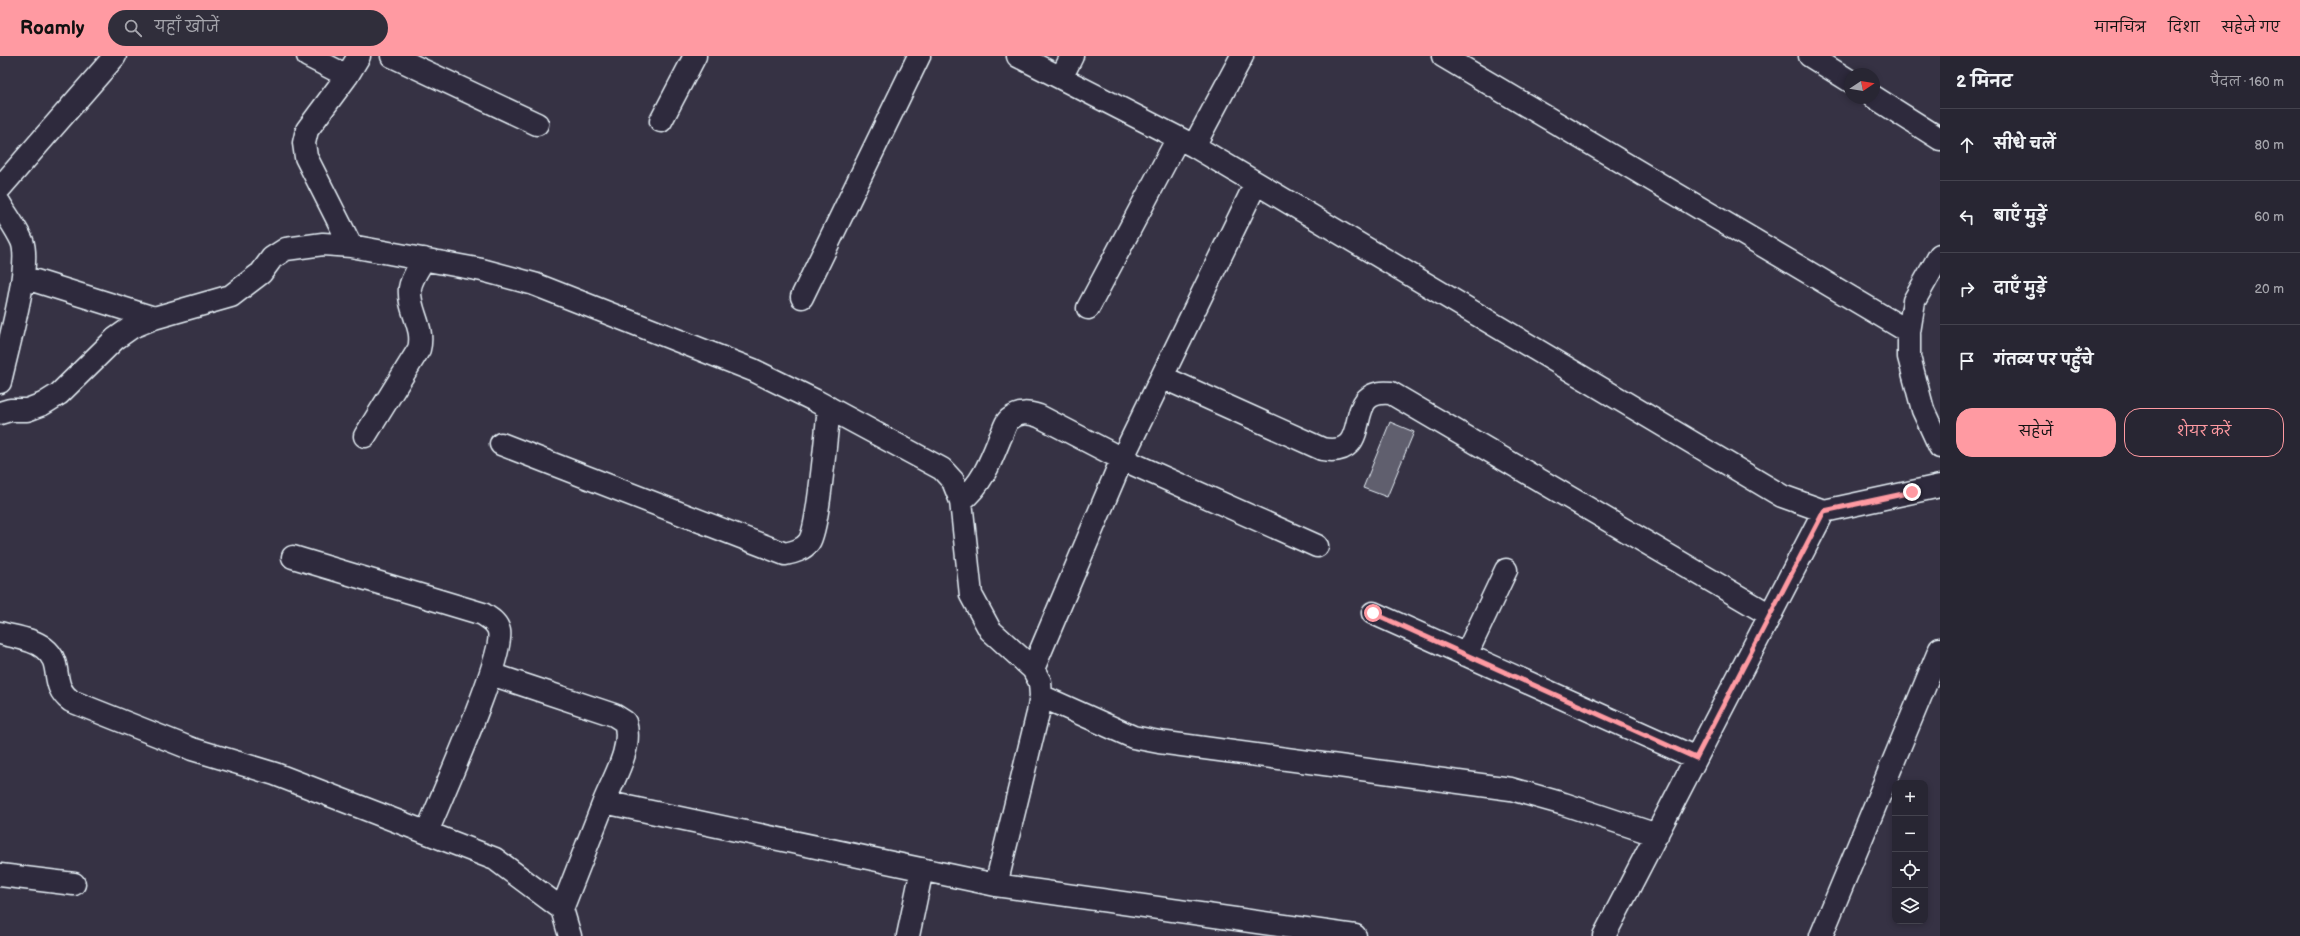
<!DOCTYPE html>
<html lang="hi">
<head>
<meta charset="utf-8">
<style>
  body { margin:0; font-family:"Balsamiq Sans","Playpen Sans Deva",sans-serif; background:#302e3b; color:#f1f3f6 }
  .controls { position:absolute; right:12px; bottom:12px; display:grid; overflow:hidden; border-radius:8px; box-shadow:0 2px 6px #0003 }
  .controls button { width:36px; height:36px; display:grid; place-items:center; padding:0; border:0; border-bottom:1px solid #44434e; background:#282633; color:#f1f3f6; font:20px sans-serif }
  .compass { position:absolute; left:1844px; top:12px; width:36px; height:36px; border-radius:50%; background:#282633; box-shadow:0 2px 6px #0003; rotate:78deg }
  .stop { position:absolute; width:12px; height:12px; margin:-9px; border:3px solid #ff9aa2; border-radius:50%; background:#fff }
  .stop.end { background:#ff9aa2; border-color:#fff; box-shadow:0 1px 4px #0008 }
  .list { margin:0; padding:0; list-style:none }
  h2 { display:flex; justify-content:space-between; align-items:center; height:52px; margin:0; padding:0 16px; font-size:17px }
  h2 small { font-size:13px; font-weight:400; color:#a5a5ac }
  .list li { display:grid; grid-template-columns:26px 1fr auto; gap:12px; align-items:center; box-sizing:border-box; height:72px; padding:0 16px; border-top:1px solid #44434e }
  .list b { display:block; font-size:15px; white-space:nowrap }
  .list em { font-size:13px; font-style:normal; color:#a5a5ac }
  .actions { display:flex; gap:8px; padding:12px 16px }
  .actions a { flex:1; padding:9px 0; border:1px solid #ff9aa2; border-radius:16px; text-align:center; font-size:14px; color:#ff9aa2 }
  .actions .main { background:#ff9aa2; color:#111 }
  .icon { flex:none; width:22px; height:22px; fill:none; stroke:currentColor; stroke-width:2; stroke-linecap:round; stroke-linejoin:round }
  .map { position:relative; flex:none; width:1940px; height:880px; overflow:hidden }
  header { display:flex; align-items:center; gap:24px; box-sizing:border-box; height:56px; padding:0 20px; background:#ff9aa2; color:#111 }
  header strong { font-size:19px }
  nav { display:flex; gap:22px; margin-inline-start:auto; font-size:14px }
  .search { width:280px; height:36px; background:#302e3b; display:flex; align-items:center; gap:10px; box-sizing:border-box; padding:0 14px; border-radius:22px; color:#a5a5ac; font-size:15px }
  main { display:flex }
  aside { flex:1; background:#282633 }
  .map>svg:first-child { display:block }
</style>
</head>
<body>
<header>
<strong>Roamly</strong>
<div class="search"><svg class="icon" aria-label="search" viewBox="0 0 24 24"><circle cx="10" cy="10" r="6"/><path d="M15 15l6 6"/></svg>यहाँ खोजें</div>
<nav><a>मानचित्र</a><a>दिशा</a><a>सहेजे गए</a></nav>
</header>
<main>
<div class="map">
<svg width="1940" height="880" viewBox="0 0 1940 880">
  <rect width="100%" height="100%" fill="#363244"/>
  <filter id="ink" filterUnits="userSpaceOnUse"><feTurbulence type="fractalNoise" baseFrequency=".025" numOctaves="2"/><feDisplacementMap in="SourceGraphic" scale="8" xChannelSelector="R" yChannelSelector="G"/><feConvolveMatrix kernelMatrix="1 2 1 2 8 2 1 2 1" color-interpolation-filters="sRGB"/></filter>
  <g filter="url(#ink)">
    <path fill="#605e6e" stroke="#e8f1f8" d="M 1390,366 L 1414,376 L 1387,441 L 1363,432 Z"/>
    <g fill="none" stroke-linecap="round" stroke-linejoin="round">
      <g stroke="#e8f1f8" stroke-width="25">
        <path id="street" d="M 308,0 L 347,20
          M 392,0 L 537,68
          M 1018,0 L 1194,90 L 1782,440 L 1824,455 L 1940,430
          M 1443,0 L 1909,276
          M 1810,0 L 1850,25
          M 1061,22 L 1072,0
          M 1874,41 L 1940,83
          M 661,65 L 695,0
          M 1194,90 L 1242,0
          M 0,132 L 115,0
          M 0,148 C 7,160 16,172 22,185 C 32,210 6,297 0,326
          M 351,190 L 306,101 L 304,87 L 307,74 L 347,20 L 359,0
          M 1940,199 L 1914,245 L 1909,276 L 1909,301 L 1923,354 L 1940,391
          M 23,221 L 154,262
          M 802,241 L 919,0
          M 1088,252 L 1178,82
          M 1162,321 L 1322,393 C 1378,403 1338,331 1391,337 L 1770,559
          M 0,357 L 10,354 L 27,354 L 43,348 L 59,338 L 115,283 L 132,271 L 154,262 L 231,240 L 261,217 L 272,202 L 286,193 L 323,188 L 351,190 L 482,214 L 534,228 L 753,314 L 814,344 L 942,413 L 953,425 L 961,445 L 971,539 L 990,574 L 1033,613 L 1040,626 L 1041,640 L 1038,657 L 996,829
          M 365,380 L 419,293 C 425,271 408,255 410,232 C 411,223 419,212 424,203
          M 501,388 L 785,498 C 794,496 803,494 809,486 C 819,471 826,376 829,352
          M 961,445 C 982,428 990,407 1000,382 C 1003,377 1005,366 1010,363 C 1020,355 1029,357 1039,360 L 1122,403 L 1317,490
          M 293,501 L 483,558 C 490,563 497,566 499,575 C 505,600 440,744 427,776
          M 1373,557 L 1696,702
          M 0,577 C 14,581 33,583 44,592 C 65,608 48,628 71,645 L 192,693 L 275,718 L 495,803 L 562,853 L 604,746 L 996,829 L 1355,880
          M 1466,599 L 1506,514
          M 1033,613 L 1122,403 L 1256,127
          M 491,618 L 614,659 L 625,666 C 633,692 614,721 604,746
          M 1041,640 L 1133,681 L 1159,686 L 1511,733 L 1564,748 L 1657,779
          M 0,819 L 74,828
          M 562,853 L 570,880
          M 908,880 L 922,813
          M 1604,880 L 1824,455
          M 1821,880 L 1940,593"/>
      </g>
      <use href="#street" stroke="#2f2a3d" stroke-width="22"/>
    </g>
  </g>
  <g fill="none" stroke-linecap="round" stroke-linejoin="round" filter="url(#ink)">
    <path stroke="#ff9aa2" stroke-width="5" d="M 1373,557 L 1696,702 L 1824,455 L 1912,436"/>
  </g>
</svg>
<div class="controls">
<button>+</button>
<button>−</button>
<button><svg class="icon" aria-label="locate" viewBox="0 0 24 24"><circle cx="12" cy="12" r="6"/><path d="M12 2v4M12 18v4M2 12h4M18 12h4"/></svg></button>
<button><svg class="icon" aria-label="layers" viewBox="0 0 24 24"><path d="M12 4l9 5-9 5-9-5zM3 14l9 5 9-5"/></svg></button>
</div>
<svg class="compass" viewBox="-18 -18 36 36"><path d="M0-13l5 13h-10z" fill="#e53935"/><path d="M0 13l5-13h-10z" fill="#a5a5ac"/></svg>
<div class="stop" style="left:1373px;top:557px"></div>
<div class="stop end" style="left:1912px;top:436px"></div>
</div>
<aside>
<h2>2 मिनट<small>पैदल · 160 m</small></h2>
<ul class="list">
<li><svg class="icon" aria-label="ahead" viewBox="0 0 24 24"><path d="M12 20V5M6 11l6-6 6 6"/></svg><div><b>सीधे चलें</b></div><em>80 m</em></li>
<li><svg class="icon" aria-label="left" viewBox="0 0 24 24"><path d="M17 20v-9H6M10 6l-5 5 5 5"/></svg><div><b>बाएँ मुड़ें</b></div><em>60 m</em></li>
<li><svg class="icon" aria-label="right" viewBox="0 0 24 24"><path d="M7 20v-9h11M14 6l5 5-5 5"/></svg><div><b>दाएँ मुड़ें</b></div><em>20 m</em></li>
<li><svg class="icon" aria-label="arrive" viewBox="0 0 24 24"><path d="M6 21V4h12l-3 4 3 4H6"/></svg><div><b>गंतव्य पर पहुँचे</b></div></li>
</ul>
<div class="actions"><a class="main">सहेजें</a><a>शेयर करें</a></div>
</aside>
</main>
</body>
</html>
